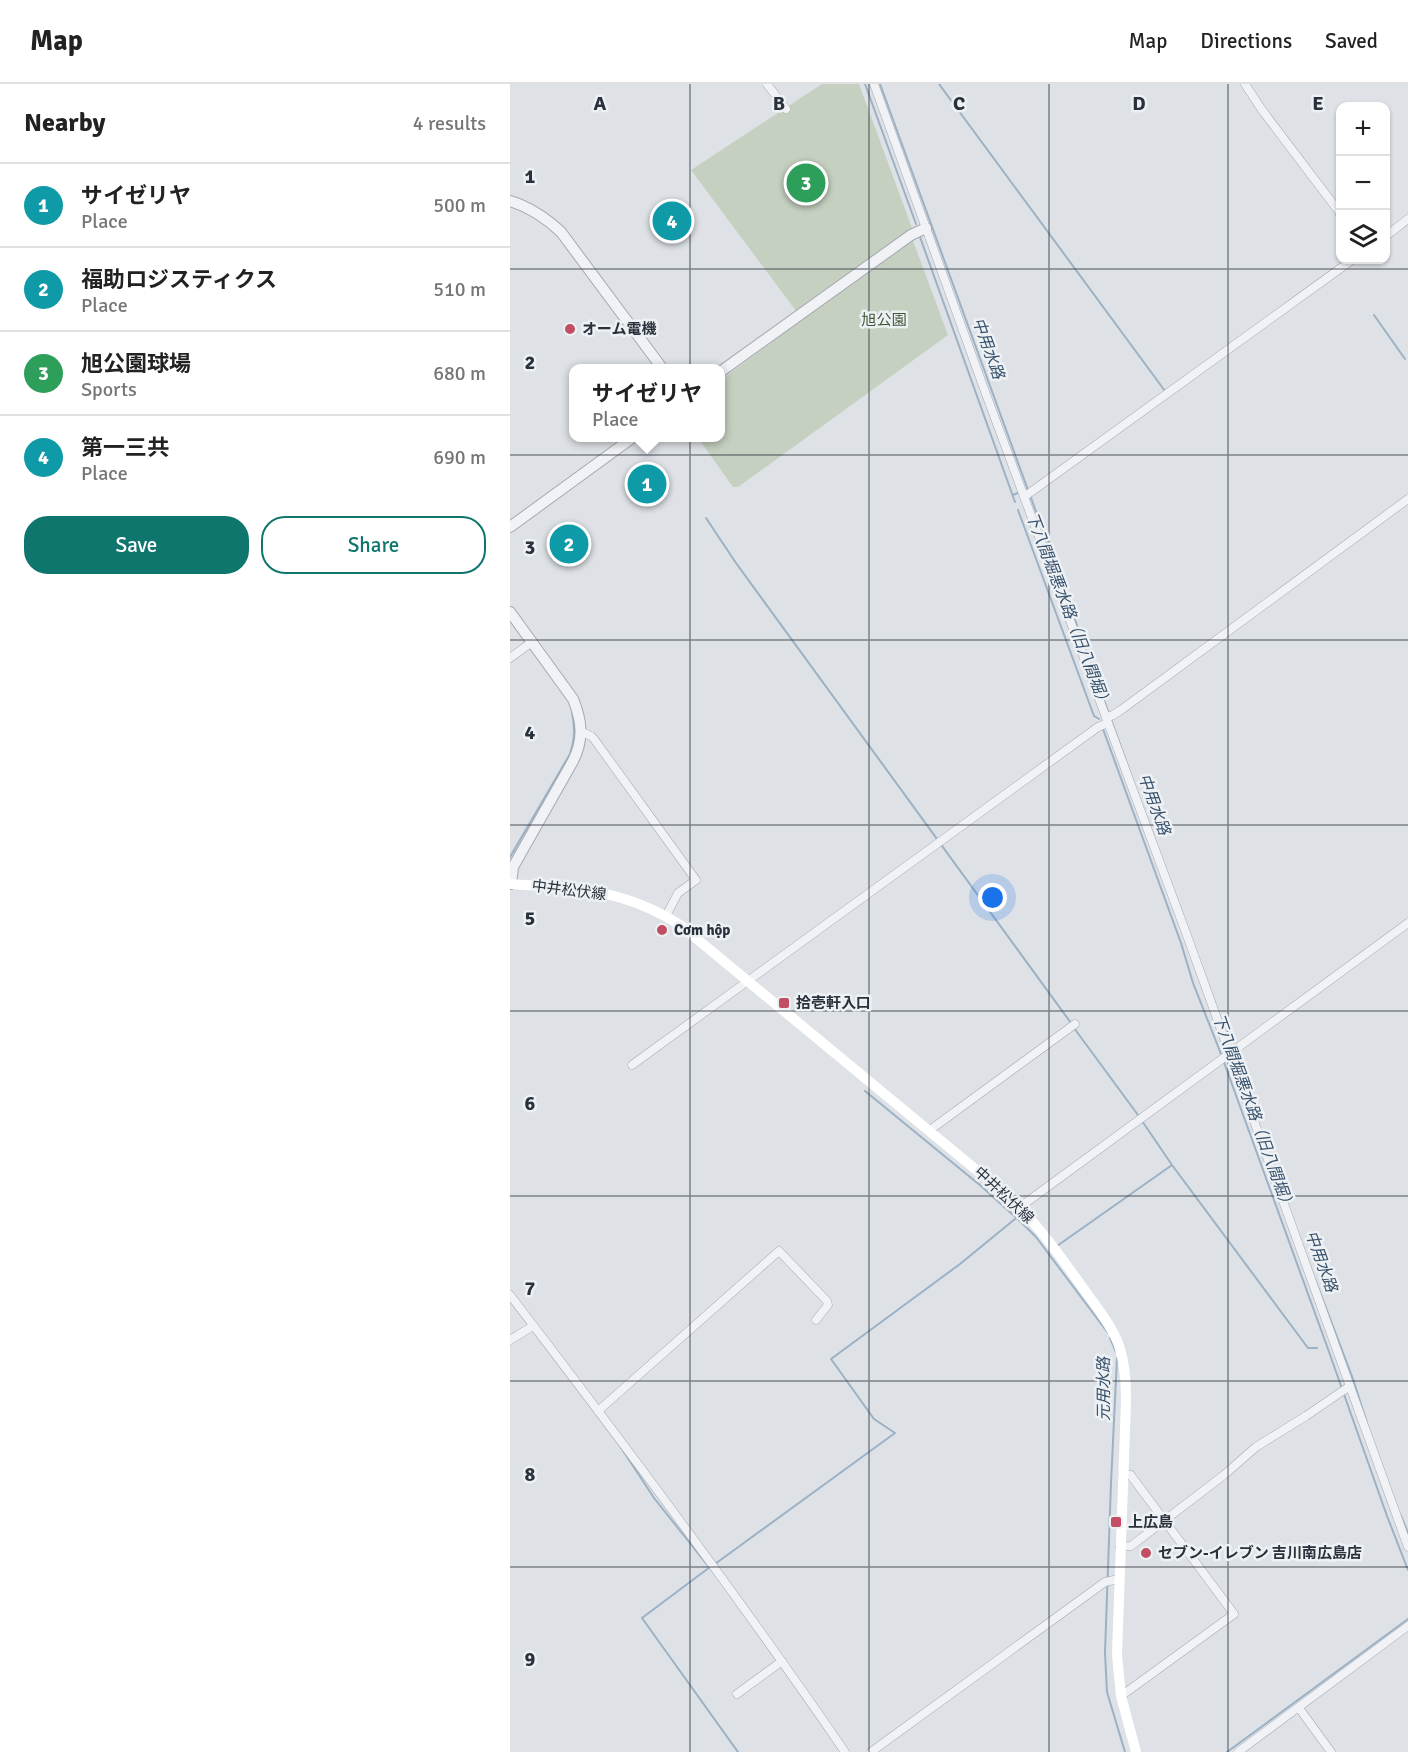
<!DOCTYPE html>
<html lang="en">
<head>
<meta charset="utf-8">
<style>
  body { margin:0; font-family:Signika,"Noto Sans JP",sans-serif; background:#f6f6f6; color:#222 }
  .controls { position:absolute; right:18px; top:18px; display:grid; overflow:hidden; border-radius:12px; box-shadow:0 2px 4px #0004 }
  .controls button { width:54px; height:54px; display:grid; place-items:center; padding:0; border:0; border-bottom:2px solid #e0e0e0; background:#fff; color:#222; font:30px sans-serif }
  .you { position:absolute; left:483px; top:814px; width:21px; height:21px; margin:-15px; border:4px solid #fff; border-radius:50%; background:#1a73e8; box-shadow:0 0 0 9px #1a73e833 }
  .badge { display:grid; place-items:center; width:39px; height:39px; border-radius:50%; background:#0f766e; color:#fff; font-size:20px; font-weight:700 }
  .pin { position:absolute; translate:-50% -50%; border:3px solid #fff; box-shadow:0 2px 6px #0006 }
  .popup { position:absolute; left:59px; top:280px; width:156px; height:78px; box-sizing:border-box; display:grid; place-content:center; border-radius:12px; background:#fff; filter:drop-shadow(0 2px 4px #0005); font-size:20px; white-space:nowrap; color:#767676 }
  .popup b { font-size:22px; color:#222 }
  .popup::after { content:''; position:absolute; left:50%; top:100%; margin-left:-12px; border:12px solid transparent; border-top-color:#fff }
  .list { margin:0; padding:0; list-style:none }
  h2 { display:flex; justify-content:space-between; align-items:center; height:78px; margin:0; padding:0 24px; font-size:26px }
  h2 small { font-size:20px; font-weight:400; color:#767676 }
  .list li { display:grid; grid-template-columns:39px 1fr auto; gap:18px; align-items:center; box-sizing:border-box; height:84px; padding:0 24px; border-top:2px solid #e0e0e0 }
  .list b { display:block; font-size:22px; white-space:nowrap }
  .list p { margin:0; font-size:20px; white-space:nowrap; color:#767676 }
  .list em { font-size:20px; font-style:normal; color:#767676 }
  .actions { display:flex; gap:12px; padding:18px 24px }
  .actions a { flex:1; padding:14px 0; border:2px solid #0f766e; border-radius:24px; text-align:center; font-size:21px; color:#0f766e }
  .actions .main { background:#0f766e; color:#fff }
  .icon { flex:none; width:33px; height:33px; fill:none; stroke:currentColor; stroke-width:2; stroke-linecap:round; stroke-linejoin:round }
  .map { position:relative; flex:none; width:898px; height:1668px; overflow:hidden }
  header { display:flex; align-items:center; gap:36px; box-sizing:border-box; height:84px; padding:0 30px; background:#fff; border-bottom:2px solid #e0e0e0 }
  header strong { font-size:28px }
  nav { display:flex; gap:33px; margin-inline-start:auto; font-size:21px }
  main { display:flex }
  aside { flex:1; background:#fff }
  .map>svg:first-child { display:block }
</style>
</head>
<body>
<header>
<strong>Map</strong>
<nav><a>Map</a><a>Directions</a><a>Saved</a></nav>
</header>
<main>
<aside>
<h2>Nearby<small>4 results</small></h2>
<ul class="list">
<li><span class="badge" style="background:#0f9aa8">1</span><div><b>サイゼリヤ</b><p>Place</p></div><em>500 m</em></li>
<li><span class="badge" style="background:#0f9aa8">2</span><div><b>福助ロジスティクス</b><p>Place</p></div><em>510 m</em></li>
<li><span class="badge" style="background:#2e9e5b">3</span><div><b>旭公園球場</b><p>Sports</p></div><em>680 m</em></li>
<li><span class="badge" style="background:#0f9aa8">4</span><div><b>第一三共</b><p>Place</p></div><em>690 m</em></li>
</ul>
<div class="actions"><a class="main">Save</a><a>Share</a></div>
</aside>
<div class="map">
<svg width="898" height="1668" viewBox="0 0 898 1668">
  <rect width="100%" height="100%" fill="#dee2e6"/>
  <path fill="#c5d0c0" d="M 312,0 L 349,0 L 402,144 L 286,227 L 181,86 Z
    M 399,156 L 403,157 L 438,251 L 228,403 L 223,403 L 188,354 L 210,354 L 211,296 Z"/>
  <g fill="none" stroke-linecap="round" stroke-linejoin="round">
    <path stroke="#9cb1c4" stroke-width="2" d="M 355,0 L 406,140
      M 370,0 L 518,406
      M 429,0 L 655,307
      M 826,130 L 830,136
      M 410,153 L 505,418
      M 775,220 L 836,176
      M 864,231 L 895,275
      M 503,411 L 510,408
      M 520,411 L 621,691
      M 508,426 L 584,632 L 589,635
      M 196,434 L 226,479 L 561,939
      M 593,645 L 671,859 L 683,899 L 711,970 L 818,1265 L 877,1432 L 898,1486
      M 0,773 L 60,670 C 65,655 65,644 62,628
      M 564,944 L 628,1031 L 662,1081 L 798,1264 L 807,1264
      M 355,1007 L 471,1102 L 511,1138 L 526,1153 L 598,1249
      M 547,1162 L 662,1081
      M 805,1195 L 843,1295 L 857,1339
      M 600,1254 L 606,1268
      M 607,1274 L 601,1399 L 595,1569 L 597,1608 L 615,1668
      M 108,1359 L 144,1414 L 199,1483
      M 891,1432 L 898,1449
      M 205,1480 L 385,1349 L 364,1335 L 321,1275 L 450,1180 L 505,1135
      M 200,1483 L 132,1534 L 228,1668
      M 717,1668 L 898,1535"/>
    <g stroke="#a4a9b0" stroke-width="9">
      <path id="minor" d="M 257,0 L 276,25
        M 364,0 L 473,302 L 679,857 L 898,1463
        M 735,0 L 752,26 L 830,129
        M 876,152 L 898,135
        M 514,413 L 842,176
        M 0,574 L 22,558
        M 596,634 L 603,631 L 611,626 L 898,415
        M 72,648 L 81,652 L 84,655 L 186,796 L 168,809 L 156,832
        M 122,981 L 588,643 L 598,639
        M 420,1046 L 565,940
        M 510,1123 L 898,839
        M 0,1211 C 115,1361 228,1512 335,1668
        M 0,1256 L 23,1242
        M 88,1327 L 269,1167 L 317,1217 L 318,1221 L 306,1236
        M 610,1463 L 621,1462 L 714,1391 L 746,1363 L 796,1332 L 840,1302
        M 227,1610 L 272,1577
        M 611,1612 L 724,1530 L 622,1393 L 621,1391 L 613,1390
        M 789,1624 L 821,1668
        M 361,1668 L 595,1498 L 609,1495
        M 728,1668 L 898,1542"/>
    </g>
    <g stroke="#a4a9b0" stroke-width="12">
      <path id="tertiary" d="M 0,117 C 20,123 36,134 51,148 L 152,284
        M 210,288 L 401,151 L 416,144
        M 0,443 L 122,354
        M 0,528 L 63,615 C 72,637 74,655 63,677 L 3,783 L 1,800"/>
    </g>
    <use href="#minor" stroke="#f1f2f5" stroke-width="8"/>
    <use href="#tertiary" stroke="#f1f2f5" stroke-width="10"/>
    <path stroke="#fff" stroke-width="10" d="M 0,800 C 65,804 114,805 170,841 L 493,1108 C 525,1136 548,1169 573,1204 C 585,1221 600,1239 608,1259 C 615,1278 616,1297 616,1318 L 607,1571 L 611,1612 L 626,1668"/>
  </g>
  <path fill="none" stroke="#29313c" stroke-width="1.5" stroke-opacity="0.55" d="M 180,0 L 180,1668M 359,0 L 359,1668M 539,0 L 539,1668M 718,0 L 718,1668M 0,185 L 898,185M 0,371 L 898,371M 0,556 L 898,556M 0,741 L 898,741M 0,927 L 898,927M 0,1112 L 898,1112M 0,1297 L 898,1297M 0,1483 L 898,1483"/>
  <g fill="#c14e65" stroke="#eef1f4" stroke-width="2">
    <circle cx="60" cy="245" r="6"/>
    <circle cx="152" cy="846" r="6"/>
    <rect x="268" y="913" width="12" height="12" rx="3"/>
    <rect x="600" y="1432" width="12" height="12" rx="3"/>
    <circle cx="636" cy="1469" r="6"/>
  </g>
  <g text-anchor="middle" stroke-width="5" stroke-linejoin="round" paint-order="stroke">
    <g font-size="15" fill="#3f5637" stroke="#eef1f4">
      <text x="374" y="241">旭公園</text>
    </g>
    <g font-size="15" font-weight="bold" fill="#29313c" stroke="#eef1f4" text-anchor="start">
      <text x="72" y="250">オーム電機</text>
      <text x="164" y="851">Cơm hộp</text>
      <text x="286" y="924">拾壱軒入口</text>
      <text x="618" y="1443">上広島</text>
      <text x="648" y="1474">セブン-イレブン 吉川南広島店</text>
    </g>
    <g font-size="15" fill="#29313c" stroke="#eef1f4">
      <text transform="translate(59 806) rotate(7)" y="5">中井松伏線</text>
      <text transform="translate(494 1111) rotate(43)" y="5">中井松伏線</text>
    </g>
    <g font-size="16" font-style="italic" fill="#37516c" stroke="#eef1f4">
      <text transform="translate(479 264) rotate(70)" y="6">中用水路</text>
      <text transform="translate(559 526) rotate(69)" y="6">下八間堀悪水路（旧八間堀）</text>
      <text transform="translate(645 720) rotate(70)" y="6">中用水路</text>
      <text transform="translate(744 1028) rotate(70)" y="6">下八間堀悪水路（旧八間堀）</text>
      <text transform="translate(812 1177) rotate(70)" y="6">中用水路</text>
      <text transform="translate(593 1305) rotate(-90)" y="6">元用水路</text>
    </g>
  </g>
  <g font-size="20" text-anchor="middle" font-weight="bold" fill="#29313c" stroke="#eef1f4" stroke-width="5" stroke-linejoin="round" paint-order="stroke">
    <text x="90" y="26">A</text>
    <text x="269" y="26">B</text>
    <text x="449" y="26">C</text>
    <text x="629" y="26">D</text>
    <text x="808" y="26">E</text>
    <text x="20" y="99">1</text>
    <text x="20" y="285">2</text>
    <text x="20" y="470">3</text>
    <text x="20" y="655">4</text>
    <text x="20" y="841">5</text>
    <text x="20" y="1026">6</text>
    <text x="20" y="1211">7</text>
    <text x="20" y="1397">8</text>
    <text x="20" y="1582">9</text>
  </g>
</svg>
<div class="controls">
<button>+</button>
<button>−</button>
<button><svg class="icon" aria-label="layers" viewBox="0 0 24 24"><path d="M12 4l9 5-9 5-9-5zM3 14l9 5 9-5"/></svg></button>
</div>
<div class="you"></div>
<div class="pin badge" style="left:137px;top:400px;background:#0f9aa8">1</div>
<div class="popup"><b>サイゼリヤ</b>Place</div>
<div class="pin badge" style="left:59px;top:460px;background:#0f9aa8">2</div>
<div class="pin badge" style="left:296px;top:99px;background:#2e9e5b">3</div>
<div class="pin badge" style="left:162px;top:137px;background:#0f9aa8">4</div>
</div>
</main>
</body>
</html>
